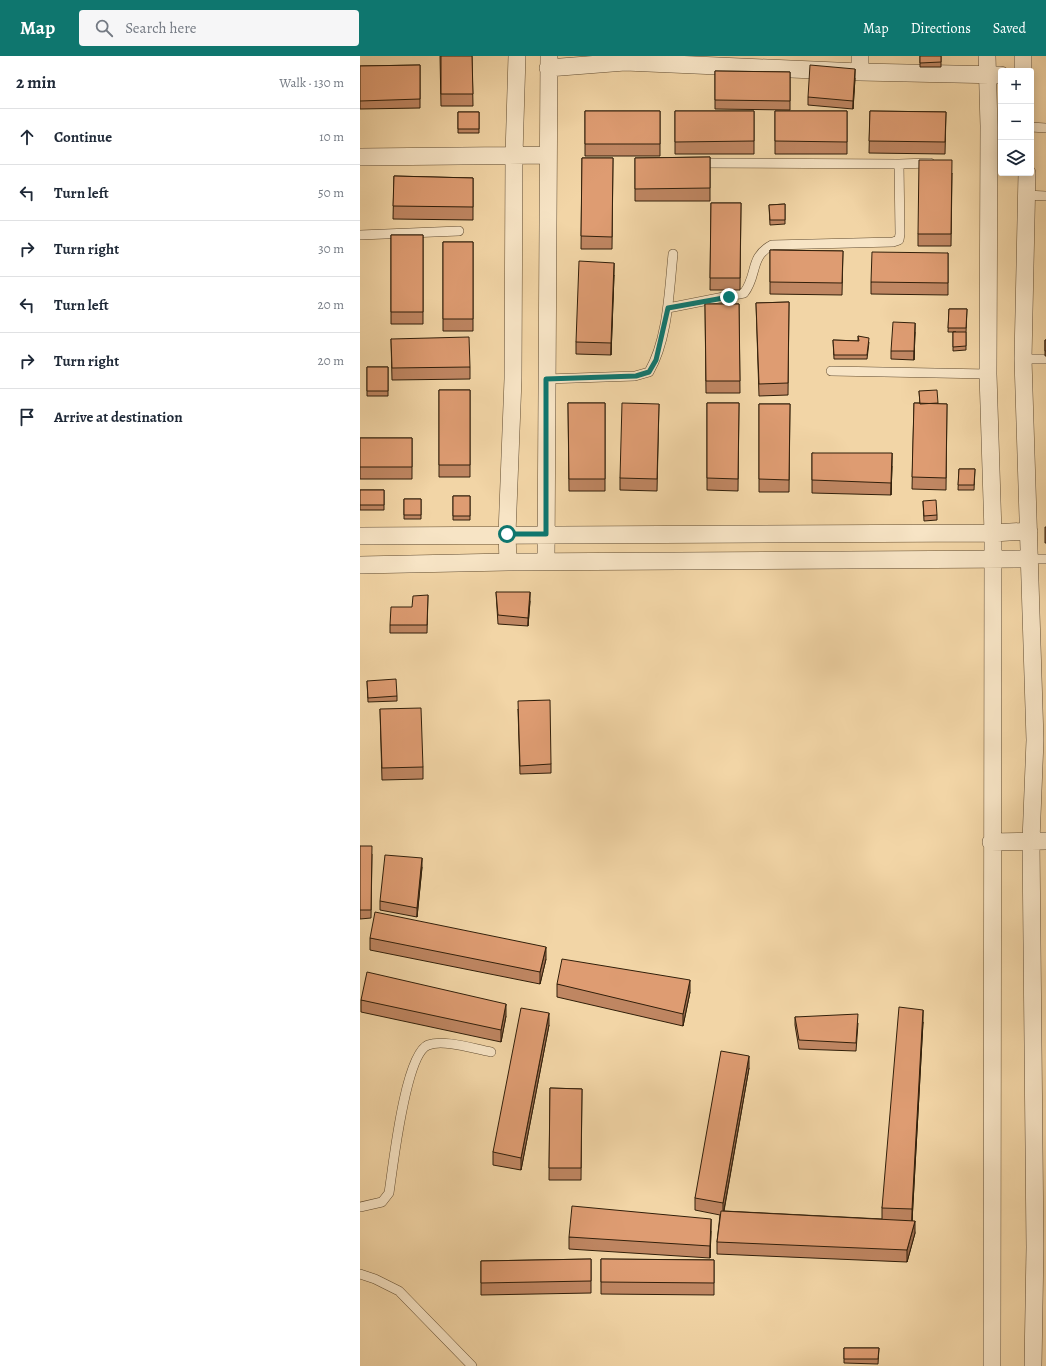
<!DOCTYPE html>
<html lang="en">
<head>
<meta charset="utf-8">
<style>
  body { margin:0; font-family:Alegreya,serif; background:#f6f6f7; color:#1f2937 }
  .controls { position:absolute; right:12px; top:12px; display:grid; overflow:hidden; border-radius:4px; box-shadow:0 2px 10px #0003 }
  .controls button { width:36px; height:36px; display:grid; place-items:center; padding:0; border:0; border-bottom:1px solid #e0e1e3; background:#fff; color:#1f2937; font:20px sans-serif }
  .stop { position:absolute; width:12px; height:12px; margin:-9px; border:3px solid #0f766e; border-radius:50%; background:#fff }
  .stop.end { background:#0f766e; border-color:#fff; box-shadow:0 1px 4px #0008 }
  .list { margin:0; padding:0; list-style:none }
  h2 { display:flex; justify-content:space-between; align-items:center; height:52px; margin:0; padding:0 16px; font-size:17px }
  h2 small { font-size:13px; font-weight:400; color:#747a83 }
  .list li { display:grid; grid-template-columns:26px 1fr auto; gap:12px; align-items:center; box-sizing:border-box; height:56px; padding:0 16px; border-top:1px solid #e0e1e3 }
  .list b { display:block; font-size:15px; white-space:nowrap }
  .list em { font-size:13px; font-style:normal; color:#747a83 }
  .icon { flex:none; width:22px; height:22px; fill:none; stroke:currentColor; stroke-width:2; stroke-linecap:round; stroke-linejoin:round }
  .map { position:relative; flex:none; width:686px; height:1310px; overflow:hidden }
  header { display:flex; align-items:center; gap:24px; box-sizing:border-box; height:56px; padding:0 20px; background:#0f766e; color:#fff }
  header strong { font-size:19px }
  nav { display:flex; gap:22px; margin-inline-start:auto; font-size:14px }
  .search { width:280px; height:36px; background:#f6f6f7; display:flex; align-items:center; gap:10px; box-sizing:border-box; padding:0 14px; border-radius:4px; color:#747a83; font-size:15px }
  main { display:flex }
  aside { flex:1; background:#fff }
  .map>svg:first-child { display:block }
</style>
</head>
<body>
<header>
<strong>Map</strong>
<div class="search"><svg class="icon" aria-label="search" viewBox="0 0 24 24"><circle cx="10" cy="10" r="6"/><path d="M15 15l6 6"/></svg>Search here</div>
<nav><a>Map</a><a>Directions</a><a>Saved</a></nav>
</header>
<main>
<aside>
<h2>2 min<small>Walk · 130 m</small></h2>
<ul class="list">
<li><svg class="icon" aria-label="ahead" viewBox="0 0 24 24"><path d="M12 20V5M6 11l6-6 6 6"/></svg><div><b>Continue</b></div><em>10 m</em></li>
<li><svg class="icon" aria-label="left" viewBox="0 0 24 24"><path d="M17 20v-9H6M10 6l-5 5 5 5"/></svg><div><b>Turn left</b></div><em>50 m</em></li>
<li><svg class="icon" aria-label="right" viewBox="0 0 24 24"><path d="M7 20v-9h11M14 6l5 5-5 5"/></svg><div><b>Turn right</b></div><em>30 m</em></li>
<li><svg class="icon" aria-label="left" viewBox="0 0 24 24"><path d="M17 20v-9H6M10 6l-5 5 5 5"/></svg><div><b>Turn left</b></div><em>20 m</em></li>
<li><svg class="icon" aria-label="right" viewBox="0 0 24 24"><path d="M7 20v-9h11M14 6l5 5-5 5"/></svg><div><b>Turn right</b></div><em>20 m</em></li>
<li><svg class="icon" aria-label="arrive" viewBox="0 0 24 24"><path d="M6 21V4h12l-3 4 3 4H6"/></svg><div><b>Arrive at destination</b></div></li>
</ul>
</aside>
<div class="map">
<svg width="686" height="1310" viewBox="0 0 686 1310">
  <rect width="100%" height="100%" fill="#f2d5a6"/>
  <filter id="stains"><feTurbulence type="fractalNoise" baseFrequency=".005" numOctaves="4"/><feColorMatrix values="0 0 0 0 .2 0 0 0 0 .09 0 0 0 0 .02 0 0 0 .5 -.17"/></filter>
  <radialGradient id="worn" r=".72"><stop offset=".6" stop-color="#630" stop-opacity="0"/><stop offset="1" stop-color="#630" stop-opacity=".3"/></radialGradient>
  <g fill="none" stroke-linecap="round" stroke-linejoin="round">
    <g stroke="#614c31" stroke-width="10">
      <path id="lane" d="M 671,71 L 686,72
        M 337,107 L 539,108 L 570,107
        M 666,139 L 686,140
        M 0,179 L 99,175
        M 308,252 L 384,237 C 398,219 389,201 412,189 L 533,186 L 539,184 L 540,178 L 539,108
        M 663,303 L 686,303
        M 471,315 L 628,318
        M 186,323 L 275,320 L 289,316 C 308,283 309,236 313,198
        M 670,503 L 686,503
        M 0,1151 L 22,1146 L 29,1137 C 33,1111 45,998 68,989 C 84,983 114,993 131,996
        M 0,1218 L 15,1223 L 39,1235 L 112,1310"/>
    </g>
    <g stroke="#614c31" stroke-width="18">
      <path id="street" d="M 500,0 L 500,16
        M 627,0 L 629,70 L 628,318 L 633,477 L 632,1310
        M 188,12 L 265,6 L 500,16 L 641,19
        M 663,15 L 663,0
        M 0,101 L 187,99
        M 667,117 L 663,303 L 675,684 L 671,785 L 675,1191 L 673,1310
        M 0,480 L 633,477 L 669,475
        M 148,506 L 147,478 L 153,323 L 154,99 L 157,0
        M 186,506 L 189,0
        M 0,509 L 148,506 L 670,503
        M 631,786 L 686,785"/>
    </g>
    <use href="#lane" stroke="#f7e4c5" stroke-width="9"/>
    <use href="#street" stroke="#f7e4c5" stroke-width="17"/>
  </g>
  <path fill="#bf8662" stroke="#311f0a" d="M 80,0 L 112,0 L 113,50 L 81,50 Z
    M 560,0 L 581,0 L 581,11 L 560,11 Z
    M 60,9 L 60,52 L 0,53 L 0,10 Z
    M 355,15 L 430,16 L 430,54 L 355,53 Z
    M 495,22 L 493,53 L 448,49 L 448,41 Z
    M 225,55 L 300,55 L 300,100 L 225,100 Z
    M 315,55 L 394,55 L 394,98 L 315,98 Z
    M 415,55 L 487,55 L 487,98 L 415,98 Z
    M 510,55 L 586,56 L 585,98 L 509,97 Z
    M 98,56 L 119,56 L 119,77 L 98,77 Z
    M 350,101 L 350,145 L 275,145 L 275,102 Z
    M 222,102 L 253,102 L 252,193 L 221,193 Z
    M 592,117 L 591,190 L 558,190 L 558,178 Z
    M 34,120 L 113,122 L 113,164 L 33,163 Z
    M 351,147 L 381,147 L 380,234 L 350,234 Z
    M 425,148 L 425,168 L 410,169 L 409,149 Z
    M 31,179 L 63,179 L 63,268 L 31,268 Z
    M 83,186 L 113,186 L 113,275 L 83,275 Z
    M 410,194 L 483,195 L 482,239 L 410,238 Z
    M 588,197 L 588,239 L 511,238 L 511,226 Z
    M 254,219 L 251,299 L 216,298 L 216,286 Z
    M 429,246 L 428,339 L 399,340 L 396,247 Z
    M 345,248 L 379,248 L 380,337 L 346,337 Z
    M 589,253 L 607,253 L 606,277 L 606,294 L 593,295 L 593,276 L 596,276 L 588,276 Z
    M 555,276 L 554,304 L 531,303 L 531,295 Z
    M 498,280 L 509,286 L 507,303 L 474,303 L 473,284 L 498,285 Z
    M 31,283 L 110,311 L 110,323 L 32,324 Z
    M 685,284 L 686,284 L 686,300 L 685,300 Z
    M 7,311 L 28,311 L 28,340 L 7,340 Z
    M 79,334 L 110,334 L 110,421 L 79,421 Z
    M 559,335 L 578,347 L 578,348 L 587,348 L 586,434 L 552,433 L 554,347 L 560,347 Z
    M 208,347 L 245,347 L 245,435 L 209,435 Z
    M 347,347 L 379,347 L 378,435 L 347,434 Z
    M 299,348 L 297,435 L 260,434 L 260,422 Z
    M 399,348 L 430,348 L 429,436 L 399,436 Z
    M 0,382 L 52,382 L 52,423 L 0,423 Z
    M 452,397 L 532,410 L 531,439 L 452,437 Z
    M 599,413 L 615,413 L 614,434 L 598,434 Z
    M 0,434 L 24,434 L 24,454 L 0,454 Z
    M 93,440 L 110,440 L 110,464 L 93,464 Z
    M 44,443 L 61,443 L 61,463 L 44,463 Z
    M 563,445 L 577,459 L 577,464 L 564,465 Z
    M 136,536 L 170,545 L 168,570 L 138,568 Z
    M 68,539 L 67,577 L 30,577 L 30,569 Z
    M 7,625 L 37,640 L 37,645 L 8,646 Z
    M 20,653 L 63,711 L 63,723 L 22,724 Z
    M 158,653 L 191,708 L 191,717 L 160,718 Z
    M 0,790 L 12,798 L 11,862 L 0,863 Z
    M 62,811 L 57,861 L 20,854 L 20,845 Z
    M 10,882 L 186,903 L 180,928 L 10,894 Z
    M 197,928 L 330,936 L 323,970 L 197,941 Z
    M 1,944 L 146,960 L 141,986 L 1,956 Z
    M 435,961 L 498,967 L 496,995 L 439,993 L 435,969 Z
    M 563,966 L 552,1165 L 555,1177 L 547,1206 L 357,1198 L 357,1186 L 360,1159 L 335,1154 L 335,1142 L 389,1012 L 364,1155 L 522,1163 L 522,1152 Z
    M 189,969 L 161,1114 L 133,1109 L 133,1096 Z
    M 190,1032 L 222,1033 L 221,1124 L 189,1124 Z
    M 351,1175 L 350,1202 L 209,1193 L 209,1181 Z
    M 231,1203 L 231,1237 L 121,1239 L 121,1205 Z
    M 241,1203 L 354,1204 L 354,1239 L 241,1238 Z
    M 484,1292 L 519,1292 L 518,1308 L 484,1307 Z"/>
  <path fill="#9b6d50" stroke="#311f0a" d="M 495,13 L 495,22 L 493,53 L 493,45 Z
    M 254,207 L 254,219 L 251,299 L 251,287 Z
    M 555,267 L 555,276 L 554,304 L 554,295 Z
    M 532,397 L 532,410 L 531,439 L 531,427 Z
    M 170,536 L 170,545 L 168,570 L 168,562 Z
    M 62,802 L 62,811 L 57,861 L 57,852 Z
    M 186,891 L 186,903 L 180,928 L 180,916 Z
    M 330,924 L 330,936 L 323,970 L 323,958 Z
    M 146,948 L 146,960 L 141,986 L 141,974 Z
    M 563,954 L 563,966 L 552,1165 L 552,1153 Z
    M 189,957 L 189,969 L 161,1114 L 161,1102 Z
    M 389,1000 L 389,1012 L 363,1159 L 363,1147 Z
    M 351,1163 L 351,1175 L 350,1202 L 350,1190 Z
    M 555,1165 L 555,1177 L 547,1206 L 547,1194 Z"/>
  <path fill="#de9c72" stroke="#311f0a" d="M 81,0 L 112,0 L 113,38 L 81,38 Z
    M 560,0 L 581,0 L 581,6 L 560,7 Z
    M 60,9 L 60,43 L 0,45 L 0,10 Z
    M 450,9 L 495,13 L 493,45 L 448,41 Z
    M 355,15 L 430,16 L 430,45 L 355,44 Z
    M 225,55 L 300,55 L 300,88 L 225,88 Z
    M 315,55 L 394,55 L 394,85 L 315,86 Z
    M 415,55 L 487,55 L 487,86 L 415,85 Z
    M 510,55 L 586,56 L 585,86 L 509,85 Z
    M 98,56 L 119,56 L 119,73 L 98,73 Z
    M 350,101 L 350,132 L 275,133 L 275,102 Z
    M 222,102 L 253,102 L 252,181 L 221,180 Z
    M 559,104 L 592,104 L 591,178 L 558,178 Z
    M 34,120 L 113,122 L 113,151 L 33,150 Z
    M 351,147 L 381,147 L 380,222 L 350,222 Z
    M 425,148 L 425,164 L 410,164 L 409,149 Z
    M 31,179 L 63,179 L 63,256 L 31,256 Z
    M 83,186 L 113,186 L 113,263 L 83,263 Z
    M 410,194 L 483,195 L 482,227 L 410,226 Z
    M 512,196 L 588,197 L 588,227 L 511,226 Z
    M 219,205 L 254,207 L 251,287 L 216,286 Z
    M 429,246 L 428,327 L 399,328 L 396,247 Z
    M 345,248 L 379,248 L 380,325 L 346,325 Z
    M 589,253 L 607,253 L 606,272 L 588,272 Z
    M 533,266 L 555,267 L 554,295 L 531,295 Z
    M 593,276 L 606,276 L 606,290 L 593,291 Z
    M 498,280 L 509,282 L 507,299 L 474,299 L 473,284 L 499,285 Z
    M 109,281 L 110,311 L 32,312 L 31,283 Z
    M 685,284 L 686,284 L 686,295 L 685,295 Z
    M 7,311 L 28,311 L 28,335 L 7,335 Z
    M 79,334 L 110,334 L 110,409 L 79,409 Z
    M 577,334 L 578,347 L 560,348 L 559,335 Z
    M 208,347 L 245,347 L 245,423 L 209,423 Z
    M 262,347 L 299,348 L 297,423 L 260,422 Z
    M 347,347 L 379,347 L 378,423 L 347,422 Z
    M 554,347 L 587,348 L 586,422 L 552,421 Z
    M 399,348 L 430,348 L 429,424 L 399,423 Z
    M 0,382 L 52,382 L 52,411 L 0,411 Z
    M 452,397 L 532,397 L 531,427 L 452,424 Z
    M 599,413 L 615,413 L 614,429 L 598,429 Z
    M 0,434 L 24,434 L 24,449 L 0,449 Z
    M 93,440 L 110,440 L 110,460 L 93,460 Z
    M 44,443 L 61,443 L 61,459 L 44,459 Z
    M 576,444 L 577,459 L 564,460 L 563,445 Z
    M 685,471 L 686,471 L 686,487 L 685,487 Z
    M 136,536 L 170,536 L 168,562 L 138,559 Z
    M 68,539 L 67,569 L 30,569 L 31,551 L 52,551 L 53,540 Z
    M 36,623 L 37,640 L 8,642 L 7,625 Z
    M 190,644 L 191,708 L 160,710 L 158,645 Z
    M 61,652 L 63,711 L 22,712 L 20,653 Z
    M 0,790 L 12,790 L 11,854 L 0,854 Z
    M 25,799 L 62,802 L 57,852 L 20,845 Z
    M 15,856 L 186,891 L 180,916 L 10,882 Z
    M 202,903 L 330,924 L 323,958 L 197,928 Z
    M 7,916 L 146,948 L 141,974 L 1,944 Z
    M 539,951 L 563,954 L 552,1153 L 522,1152 Z
    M 161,952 L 189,957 L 161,1102 L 133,1096 Z
    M 498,958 L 496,987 L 439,984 L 435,961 Z
    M 361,995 L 389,1000 L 363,1147 L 335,1142 Z
    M 190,1032 L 222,1033 L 221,1112 L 189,1112 Z
    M 212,1150 L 351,1163 L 350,1190 L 209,1181 Z
    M 361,1155 L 555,1165 L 547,1194 L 357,1186 Z
    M 231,1203 L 231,1225 L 121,1227 L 121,1205 Z
    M 241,1203 L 354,1204 L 354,1227 L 241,1226 Z
    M 484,1292 L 519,1292 L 518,1303 L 484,1303 Z"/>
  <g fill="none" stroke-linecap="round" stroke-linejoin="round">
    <path stroke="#0f766e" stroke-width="5" d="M 147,478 L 186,478 L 186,323 L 276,320 L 289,316 L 296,304 L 308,252 L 369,241"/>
  </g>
  <rect width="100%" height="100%" filter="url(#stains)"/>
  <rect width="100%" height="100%" fill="url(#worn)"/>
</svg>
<div class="controls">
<button>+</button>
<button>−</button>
<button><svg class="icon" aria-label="layers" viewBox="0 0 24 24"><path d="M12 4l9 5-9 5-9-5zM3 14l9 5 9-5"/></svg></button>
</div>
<div class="stop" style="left:147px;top:478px"></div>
<div class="stop end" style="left:369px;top:241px"></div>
</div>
</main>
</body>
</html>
